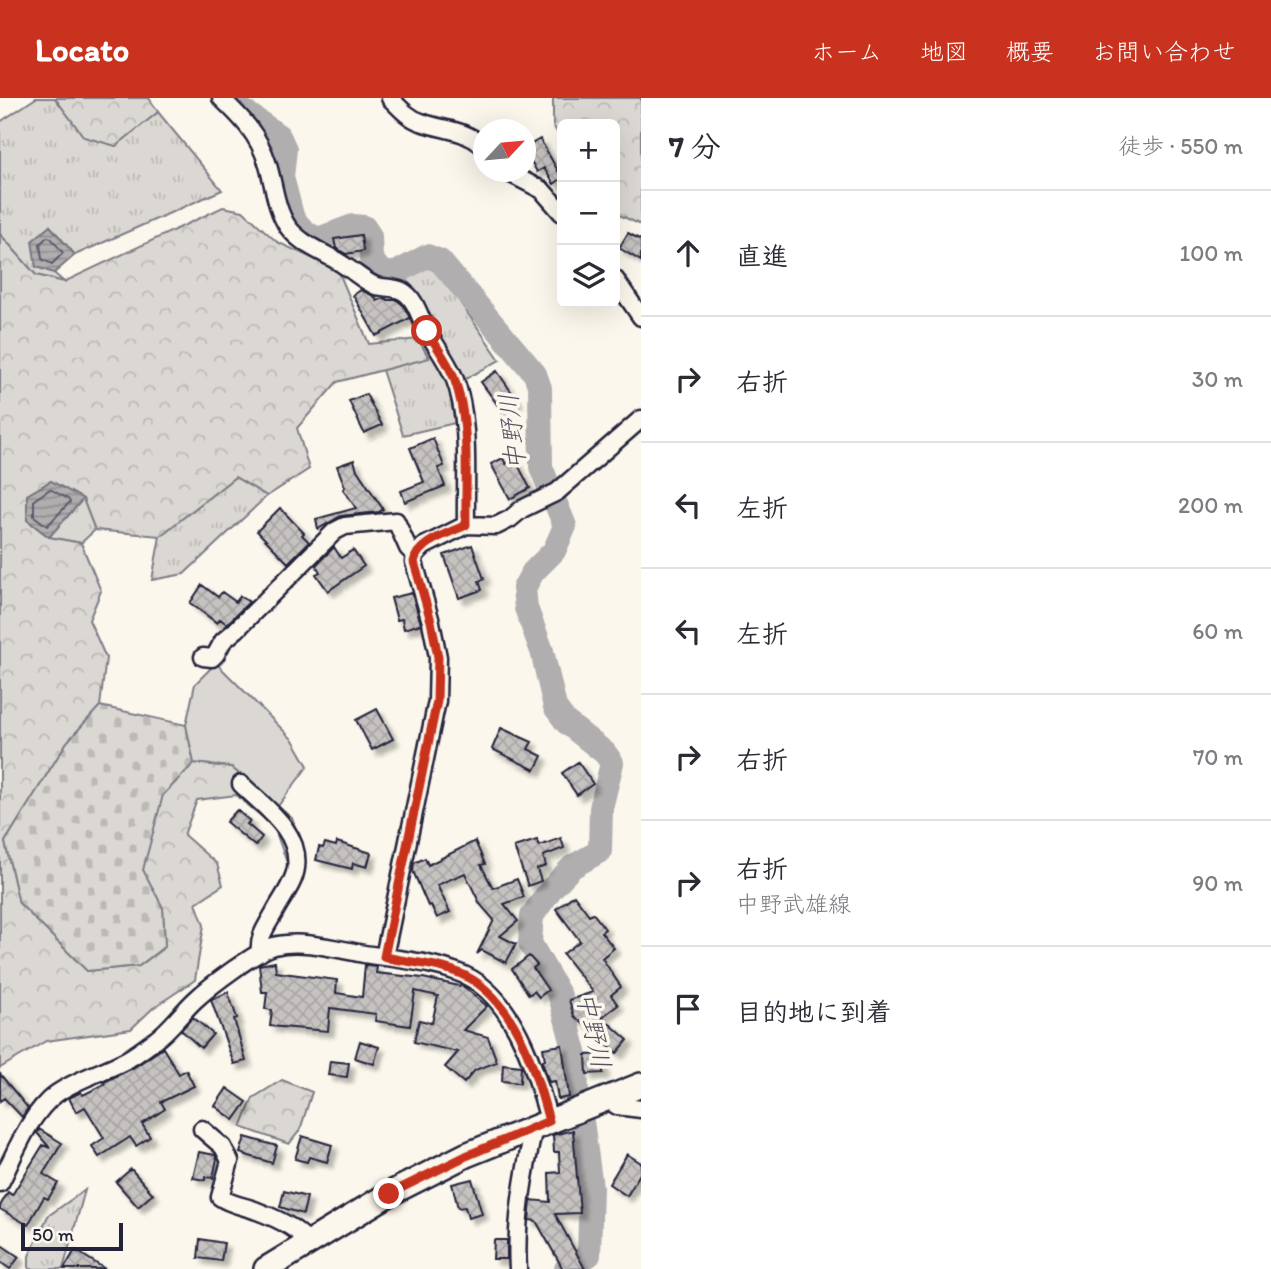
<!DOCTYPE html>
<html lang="ja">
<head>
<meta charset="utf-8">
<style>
  body { margin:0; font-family:Itim,"Klee One",sans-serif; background:#f2f2f3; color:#2b2b33 }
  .controls { position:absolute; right:21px; top:21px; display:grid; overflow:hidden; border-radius:10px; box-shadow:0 7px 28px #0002 }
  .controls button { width:63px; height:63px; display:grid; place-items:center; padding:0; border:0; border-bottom:2px solid #e1e1e2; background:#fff; color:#2b2b33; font:35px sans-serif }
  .compass { position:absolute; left:473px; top:21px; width:63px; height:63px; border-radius:50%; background:#fff; box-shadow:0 7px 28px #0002; rotate:64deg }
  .scale { position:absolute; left:21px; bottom:18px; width:102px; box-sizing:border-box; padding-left:7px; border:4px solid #22223b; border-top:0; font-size:19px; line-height:24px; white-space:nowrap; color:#22223b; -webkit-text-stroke:5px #fbf7ec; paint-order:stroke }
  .stop { position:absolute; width:21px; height:21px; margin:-16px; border:5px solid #c8321e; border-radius:50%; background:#fff }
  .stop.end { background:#c8321e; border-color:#fff; box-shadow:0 2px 7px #0008 }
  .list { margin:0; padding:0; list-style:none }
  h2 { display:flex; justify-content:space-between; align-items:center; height:91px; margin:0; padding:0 28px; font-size:30px }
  h2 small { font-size:23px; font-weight:400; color:#7c7c81 }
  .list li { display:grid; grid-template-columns:46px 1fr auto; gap:21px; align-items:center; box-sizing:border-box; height:126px; padding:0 28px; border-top:2px solid #e1e1e2 }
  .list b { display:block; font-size:26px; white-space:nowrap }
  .list p { margin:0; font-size:23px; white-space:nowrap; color:#7c7c81 }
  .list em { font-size:23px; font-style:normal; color:#7c7c81 }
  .icon { flex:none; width:38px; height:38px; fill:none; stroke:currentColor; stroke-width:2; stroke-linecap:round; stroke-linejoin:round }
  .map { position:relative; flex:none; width:641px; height:1171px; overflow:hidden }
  header { display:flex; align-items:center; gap:42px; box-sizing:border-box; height:98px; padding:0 35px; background:#c8321e; color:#fff }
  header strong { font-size:33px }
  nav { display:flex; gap:38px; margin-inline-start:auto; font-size:24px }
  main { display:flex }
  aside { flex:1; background:#fff }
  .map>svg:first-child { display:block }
</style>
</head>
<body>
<header>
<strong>Locato</strong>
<nav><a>ホーム</a><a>地図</a><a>概要</a><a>お問い合わせ</a></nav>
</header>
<main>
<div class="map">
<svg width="641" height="1171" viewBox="0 0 641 1171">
  <defs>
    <pattern id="grass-tufts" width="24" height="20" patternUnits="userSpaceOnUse" patternTransform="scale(1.75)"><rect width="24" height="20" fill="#dbd8d3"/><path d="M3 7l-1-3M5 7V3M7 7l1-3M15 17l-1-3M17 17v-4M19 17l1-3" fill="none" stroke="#bcb9b6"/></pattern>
    <pattern id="forest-crowns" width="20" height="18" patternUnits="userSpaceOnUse" patternTransform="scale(1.75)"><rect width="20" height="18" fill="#dbd8d3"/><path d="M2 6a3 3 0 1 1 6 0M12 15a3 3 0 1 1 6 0" fill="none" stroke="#bcb9b6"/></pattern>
    <pattern id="cemetery-stones" width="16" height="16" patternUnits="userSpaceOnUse" patternTransform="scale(1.75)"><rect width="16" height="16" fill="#dbd8d3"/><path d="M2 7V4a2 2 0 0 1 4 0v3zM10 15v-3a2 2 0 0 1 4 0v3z" fill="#bcb9b6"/></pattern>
    <pattern id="water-rules" width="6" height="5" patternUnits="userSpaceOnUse" patternTransform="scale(1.75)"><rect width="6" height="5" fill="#b1aeb0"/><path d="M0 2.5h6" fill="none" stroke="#908d90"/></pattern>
    <pattern id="building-cross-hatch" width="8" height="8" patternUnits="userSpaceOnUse" patternTransform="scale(1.75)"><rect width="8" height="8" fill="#c6c2c0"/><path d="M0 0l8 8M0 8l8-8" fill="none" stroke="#aaa6a6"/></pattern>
    <filter id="shadow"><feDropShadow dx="5.5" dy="5.5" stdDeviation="2" flood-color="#0004"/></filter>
  </defs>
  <rect width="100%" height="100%" fill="#fbf7ec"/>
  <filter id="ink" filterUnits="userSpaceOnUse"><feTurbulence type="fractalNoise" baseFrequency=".0143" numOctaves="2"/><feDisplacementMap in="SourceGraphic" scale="14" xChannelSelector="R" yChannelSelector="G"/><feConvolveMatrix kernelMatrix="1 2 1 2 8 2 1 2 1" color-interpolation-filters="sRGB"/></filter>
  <g filter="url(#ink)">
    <path fill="url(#grass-tufts)" stroke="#7e7d87" stroke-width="2" d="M 36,0 L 55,0 L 84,39 L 116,48 L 158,14 L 222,92 L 75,157 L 50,128 L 36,168 L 54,175 L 64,184 L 36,177 L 0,136 L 0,24 Z
      M 433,165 L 500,262 L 449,290 L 455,325 L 403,337 L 382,272 L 429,259 L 418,241 L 436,227 L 403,175 Z
      M 235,379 L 267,398 L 184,476 L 152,482 L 160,438 Z
      M 83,401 L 95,432 L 81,445 L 49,439 Z
      M 85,1092 L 63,1171 L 29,1171 L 29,1158 L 48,1118 Z"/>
    <path fill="url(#forest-crowns)" stroke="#7e7d87" stroke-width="2" d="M 55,0 L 149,0 L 158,14 L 116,48 L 84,39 Z
      M 553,0 L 641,0 L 641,127 L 615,115 L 615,26 L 562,26 L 562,43 L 553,27 Z
      M 223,109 L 243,113 L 277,144 L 338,172 L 369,246 L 418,241 L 429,260 L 337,284 L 297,330 L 309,371 L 267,398 L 235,379 L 160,438 L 95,432 L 83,401 L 51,383 L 27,397 L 27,422 L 49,439 L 81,445 L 101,493 L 89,522 L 106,560 L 100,608 L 67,644 L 5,744 L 19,805 L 87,873 L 139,868 L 165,849 L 163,810 L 143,772 L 131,779 L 140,815 L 129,843 L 103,799 L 100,737 L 129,682 L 163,697 L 194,665 L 231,669 L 292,720 L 303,752 L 286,762 L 274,729 L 236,697 L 197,702 L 184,737 L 217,766 L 223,787 L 196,805 L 204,827 L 195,882 L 153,910 L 131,931 L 46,943 L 0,970 L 0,136 L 36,177 L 64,184 Z
      M 282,982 L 312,994 L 300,1032 L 289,1046 L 241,1029 L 253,1000 Z"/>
    <path fill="url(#cemetery-stones)" stroke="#7e7d87" stroke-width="2" d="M 100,608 L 186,627 L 194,665 L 163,697 L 143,772 L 163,810 L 165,848 L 139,868 L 87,873 L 19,805 L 5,744 L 67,644 Z"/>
    <path fill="#dbd8d3" stroke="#7e7d87" stroke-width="2" d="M 216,565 L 293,642 L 308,668 L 278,708 L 231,669 L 194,665 L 186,627 L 195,586 Z"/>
    <path fill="url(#water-rules)" stroke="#787681" stroke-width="2" d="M 50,128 L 75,157 L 54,175 L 36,169 L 32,143 Z
      M 51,383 L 83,401 L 49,439 L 27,422 L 27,397 Z"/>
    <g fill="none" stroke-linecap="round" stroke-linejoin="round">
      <path stroke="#5b5a6a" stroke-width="2" d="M 47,139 L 51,140 L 63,155 L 52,166 L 42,161 L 40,146 Z
        M 50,391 L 68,401 L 70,404 L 47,428 L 34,418 L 34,402 Z"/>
      <path stroke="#b1aeb0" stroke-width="24" d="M 231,0 L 241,11 L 279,38 L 285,51 L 282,79 L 293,121 L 305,134 L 318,141 L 353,128 L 364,129 L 370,138 L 371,161 L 382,175 L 396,175 L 427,158 L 440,163 L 535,276 L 540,290 L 541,369 L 565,428 L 554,453 L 533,474 L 524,490 L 526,510 L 542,553 L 555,609 L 566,624 L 605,655 L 612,665 L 601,710 L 600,753 L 572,769 L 551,791 L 532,818 L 530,845 L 560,898 L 576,958 L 577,999
        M 566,1171 L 589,1157 L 591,1089 L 582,1023"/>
    </g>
    <path fill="url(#building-cross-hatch)" stroke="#22223b" stroke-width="2" filter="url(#shadow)" d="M 540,41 L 562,80 L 554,86 L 544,70 L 537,74 L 526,54 L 526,49 Z
      M 628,135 L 641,142 L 641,163 L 619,150 Z
      M 361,137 L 363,153 L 346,156 L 336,150 L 334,141 Z
      M 361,192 L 374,198 L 377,203 L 384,200 L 388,202 L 397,202 L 403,207 L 410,220 L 376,238 L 353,197 Z
      M 497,273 L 517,302 L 502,313 L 481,284 Z
      M 366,296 L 382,327 L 364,335 L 349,303 Z
      M 433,340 L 444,368 L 438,370 L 445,388 L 405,404 L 401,393 L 424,384 L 410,350 Z
      M 503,360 L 506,366 L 515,361 L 530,390 L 510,401 L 491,366 Z
      M 354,362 L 357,372 L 383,411 L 379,414 L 341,418 L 318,431 L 316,421 L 356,410 L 343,391 L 345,389 L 337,368 Z
      M 280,410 L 304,435 L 302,437 L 309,444 L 288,465 L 257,433 Z
      M 472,447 L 484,481 L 479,483 L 482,492 L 459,500 L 444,457 Z
      M 334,449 L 341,460 L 353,452 L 364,468 L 328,493 L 316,476 L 320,474 L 316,467 Z
      M 202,487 L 218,499 L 222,494 L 236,504 L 240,498 L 249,504 L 227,526 L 220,521 L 217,525 L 190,505 Z
      M 412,495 L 421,526 L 404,531 L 402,521 L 397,522 L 391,500 Z
      M 377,611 L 393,641 L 372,652 L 356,622 Z
      M 501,630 L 532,644 L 528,651 L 542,658 L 535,672 L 492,651 Z
      M 578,664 L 593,686 L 577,697 L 562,675 Z
      M 237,712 L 250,723 L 247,726 L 262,739 L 255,748 L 226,724 Z
      M 561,740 L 564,750 L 543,758 L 546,768 L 537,771 L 541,783 L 528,788 L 514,749 L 537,742 L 539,748 Z
      M 475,743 L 485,766 L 481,767 L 493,790 L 517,781 L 524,799 L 504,806 L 518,823 L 500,838 L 516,846 L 506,865 L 482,852 L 477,856 L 494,822 L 480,806 L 465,775 L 437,787 L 450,814 L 437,820 L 431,807 L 428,808 L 413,773 L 414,765 L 425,760 L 428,767 Z
      M 337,744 L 371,755 L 367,769 L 353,765 L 352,771 L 316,762 L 319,749 L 323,750 L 325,745 L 336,748 Z
      M 574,797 L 589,817 L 593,815 L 605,831 L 601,834 L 614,850 L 602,860 L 621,889 L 611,897 L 618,907 L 602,919 L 628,942 L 617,955 L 574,918 L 569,902 L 593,894 L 563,856 L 580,843 L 556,811 Z
      M 529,858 L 537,867 L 533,870 L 548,892 L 539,899 L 534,893 L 529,897 L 512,871 Z
      M 275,864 L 276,874 L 337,882 L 336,895 L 362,899 L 365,867 L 377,869 L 376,875 L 423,880 L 464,889 L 487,908 L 463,932 L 488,939 L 497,964 L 475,972 L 464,985 L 445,969 L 458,954 L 414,944 L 419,922 L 432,925 L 438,898 L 415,893 L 410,928 L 375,923 L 376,916 L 330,910 L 328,933 L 270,928 L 272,912 L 265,911 L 267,894 L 262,894 L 259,867 Z
      M 228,894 L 237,920 L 234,921 L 246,963 L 234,966 L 211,902 Z
      M 193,919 L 213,936 L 201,950 L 181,932 Z
      M 360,943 L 379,949 L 374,966 L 355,960 Z
      M 562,947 L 569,999 L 558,1001 L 555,983 L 549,984 L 542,963 L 545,962 L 543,950 Z
      M 163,950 L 179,976 L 186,972 L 194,988 L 161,1004 L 165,1011 L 142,1026 L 150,1039 L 136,1048 L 130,1039 L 99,1059 L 92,1048 L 104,1040 L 85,1009 L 76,1014 L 69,1000 L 81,994 L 83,997 L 105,986 L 104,984 L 133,970 Z
      M 602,956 L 603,975 L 587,976 L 586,957 Z
      M 330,963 L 349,965 L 347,979 L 328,977 Z
      M 503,966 L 521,968 L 520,985 L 502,983 Z
      M 0,976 L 28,1010 L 22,1019 L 4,1000 L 0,1003 Z
      M 227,990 L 247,1004 L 234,1022 L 215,1008 Z
      M 39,1031 L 62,1045 L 43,1076 L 58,1085 L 48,1101 L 44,1099 L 28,1127 L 0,1111 L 0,1108 L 8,1094 L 12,1097 L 43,1047 L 50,1050 L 37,1035 Z
      M 573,1032 L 580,1115 L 555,1116 L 585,1171 L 563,1171 L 536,1123 L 529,1122 L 531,1102 L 550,1104 L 549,1075 L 560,1074 L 559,1054 L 554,1054 L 553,1037 Z
      M 302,1038 L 332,1047 L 327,1064 L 309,1059 L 307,1064 L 295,1061 Z
      M 245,1039 L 277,1048 L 272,1065 L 240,1055 Z
      M 199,1054 L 215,1057 L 217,1061 L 213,1080 L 206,1079 L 205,1082 L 193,1080 Z
      M 627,1056 L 641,1065 L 641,1074 L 627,1098 L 609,1086 Z
      M 131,1071 L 153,1096 L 138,1109 L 116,1084 Z
      M 472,1081 L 482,1116 L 468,1120 L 465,1109 L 458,1110 L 452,1086 Z
      M 284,1093 L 307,1099 L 303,1116 L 280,1109 Z
      M 200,1141 L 224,1145 L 221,1163 L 198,1160 Z
      M 494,1142 L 507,1142 L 507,1161 L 493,1161 Z
      M 0,1146 L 19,1159 L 10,1171 L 0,1164 Z
      M 75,1152 L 105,1171 L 64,1171 Z"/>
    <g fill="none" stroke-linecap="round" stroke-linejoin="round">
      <g stroke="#22223b" stroke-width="21">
        <path id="minor" d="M 221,0 C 241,19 258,36 267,64 C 274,85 275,110 288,129 C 302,148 327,155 345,168 C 356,175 364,183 376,188 C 384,190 395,189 402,193 C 416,200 420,221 427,233 C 436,248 447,263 454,279 C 471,322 465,381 466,427
          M 390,0 C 399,9 408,20 421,24 C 446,33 461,30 484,48
          M 507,74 L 542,92 L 562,115
          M 615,181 L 641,219
          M 203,559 L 212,560 L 216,556 L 223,543 L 236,532 L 335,433 L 345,428 L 396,423 L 408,450 L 415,457
          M 241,686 C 264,709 301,733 296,770 C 294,786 281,801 274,815 C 266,829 258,839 260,855
          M 384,859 L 437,603 L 438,559 L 431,524 L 414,464 L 415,457 L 424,448 L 466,427 L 496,428 L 510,421 L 522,411 L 557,394 L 641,321
          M 607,1001 L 617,1008 L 641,1011
          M 202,1031 L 223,1049 L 230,1063 L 220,1099 C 231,1107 245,1108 257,1113 C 273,1119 299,1130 308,1145
          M 0,1085 C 15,1056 29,1016 56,996 C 78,980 105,974 128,961 C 137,956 146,949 154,943 C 170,932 181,915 195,902 C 211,887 255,854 274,848 C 302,841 336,851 364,856 C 396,861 445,865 472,881 C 517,908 537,976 549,1023
          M 518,1171 C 515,1123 524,1076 534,1029"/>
      </g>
      <g stroke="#22223b" stroke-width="28">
        <path id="secondary" d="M 266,1171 L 389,1096 L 466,1057 L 641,987"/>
      </g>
      <use href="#minor" stroke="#fbf7ec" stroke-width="16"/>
      <use href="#secondary" stroke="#fbf7ec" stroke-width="23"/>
    </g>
  </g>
  <g fill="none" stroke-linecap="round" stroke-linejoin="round" filter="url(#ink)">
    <path stroke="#c8321e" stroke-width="9" d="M 389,1096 L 466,1058 L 549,1023 C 536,974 518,911 473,882 C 448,866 412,865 384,859 L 437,603 L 438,559 L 431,523 L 414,464 C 417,444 450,435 466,427 C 465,379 471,325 454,280 C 448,264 436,248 427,233"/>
  </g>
  <g text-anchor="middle" stroke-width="7" stroke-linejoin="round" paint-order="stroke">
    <g font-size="26" font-style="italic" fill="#545364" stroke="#fbf7ec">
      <text transform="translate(512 334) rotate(-96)" y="9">中野川</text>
      <text transform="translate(594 932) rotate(78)" y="9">中野川</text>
    </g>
  </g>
</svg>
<div class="controls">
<button>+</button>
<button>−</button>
<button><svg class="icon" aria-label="layers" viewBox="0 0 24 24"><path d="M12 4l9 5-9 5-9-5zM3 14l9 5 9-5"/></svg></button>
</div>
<svg class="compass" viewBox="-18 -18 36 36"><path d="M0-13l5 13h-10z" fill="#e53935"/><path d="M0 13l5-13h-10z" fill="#7c7c81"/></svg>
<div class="scale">50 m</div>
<div class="stop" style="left:427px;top:233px"></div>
<div class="stop end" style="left:389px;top:1096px"></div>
</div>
<aside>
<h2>7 分<small>徒歩 · 550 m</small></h2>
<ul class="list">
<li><svg class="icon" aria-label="ahead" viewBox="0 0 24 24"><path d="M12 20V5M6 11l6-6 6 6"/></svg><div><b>直進</b></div><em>100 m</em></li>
<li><svg class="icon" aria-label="right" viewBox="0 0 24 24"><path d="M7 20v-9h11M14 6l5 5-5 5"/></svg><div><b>右折</b></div><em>30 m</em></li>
<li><svg class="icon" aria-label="left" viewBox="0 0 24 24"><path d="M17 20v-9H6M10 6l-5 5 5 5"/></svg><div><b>左折</b></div><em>200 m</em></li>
<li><svg class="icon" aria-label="left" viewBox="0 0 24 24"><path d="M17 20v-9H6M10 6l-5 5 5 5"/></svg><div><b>左折</b></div><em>60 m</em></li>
<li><svg class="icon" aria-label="right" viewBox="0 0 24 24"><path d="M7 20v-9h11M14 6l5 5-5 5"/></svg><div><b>右折</b></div><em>70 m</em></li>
<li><svg class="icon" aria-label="right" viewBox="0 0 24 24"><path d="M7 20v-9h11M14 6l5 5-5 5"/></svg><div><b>右折</b><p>中野武雄線</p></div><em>90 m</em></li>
<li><svg class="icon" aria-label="arrive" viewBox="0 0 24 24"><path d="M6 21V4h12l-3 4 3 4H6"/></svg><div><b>目的地に到着</b></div></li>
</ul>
</aside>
</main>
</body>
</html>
